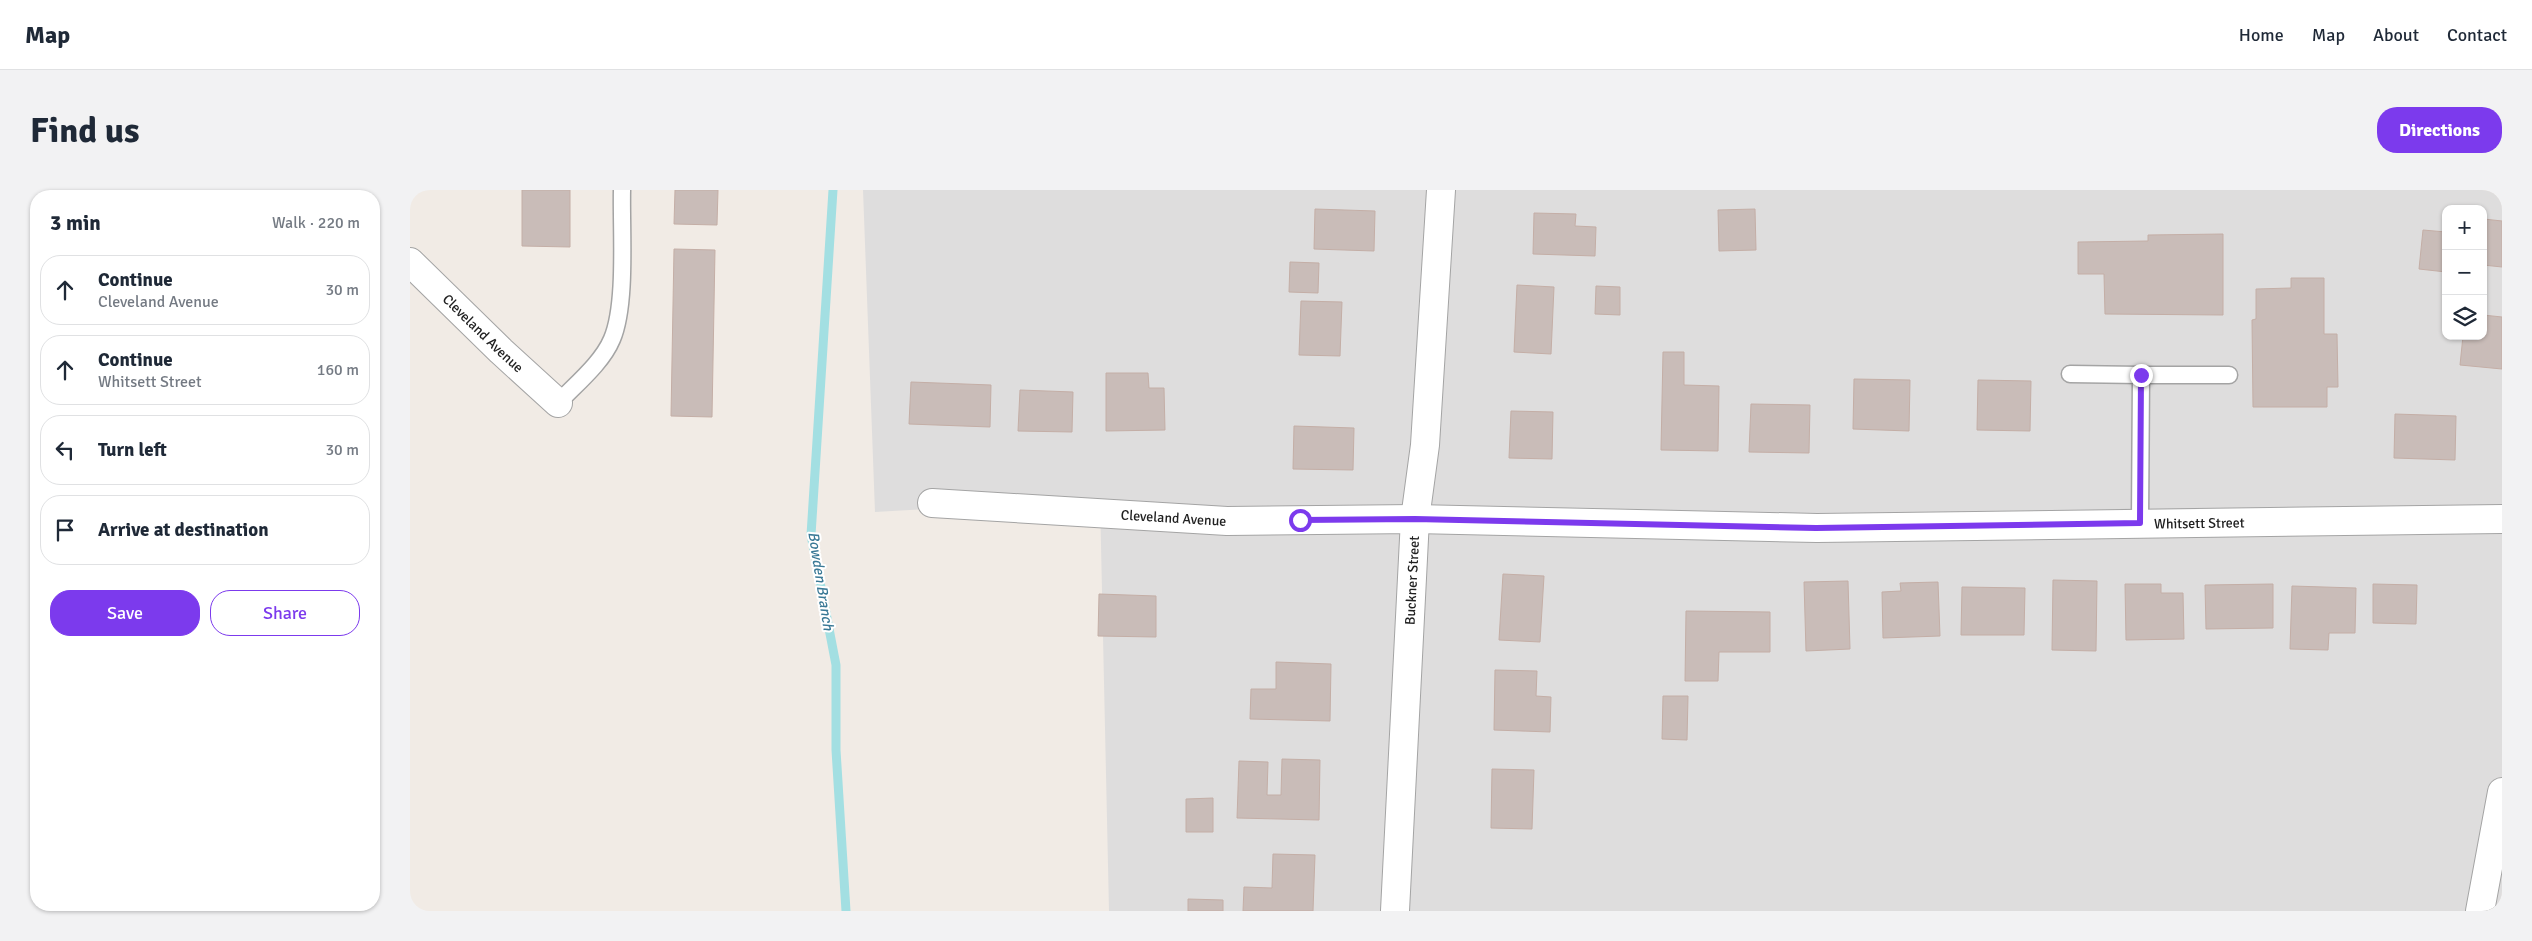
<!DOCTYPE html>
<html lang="en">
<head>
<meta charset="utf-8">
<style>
  body { margin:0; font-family:Signika,sans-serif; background:#f2f2f3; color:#1f2937 }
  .controls { position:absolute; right:15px; top:15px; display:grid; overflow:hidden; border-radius:10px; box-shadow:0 1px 4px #0004 }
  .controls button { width:45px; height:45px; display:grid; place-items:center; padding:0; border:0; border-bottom:1px solid #e0e1e3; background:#fff; color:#1f2937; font:25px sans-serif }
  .stop { position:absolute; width:15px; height:15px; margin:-11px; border:4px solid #7c3aed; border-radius:50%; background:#fff }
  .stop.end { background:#7c3aed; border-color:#fff; box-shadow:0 1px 5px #0008 }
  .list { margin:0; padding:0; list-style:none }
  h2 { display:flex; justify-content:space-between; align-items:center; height:65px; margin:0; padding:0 20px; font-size:21px }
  h2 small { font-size:16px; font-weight:400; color:#747a83 }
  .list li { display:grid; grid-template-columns:32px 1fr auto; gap:15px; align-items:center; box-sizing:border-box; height:70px; margin:0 10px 10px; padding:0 10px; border:1px solid #e0e1e3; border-radius:20px }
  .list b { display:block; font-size:19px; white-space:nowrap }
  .list p { margin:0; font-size:16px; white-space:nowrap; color:#747a83 }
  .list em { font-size:16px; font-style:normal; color:#747a83 }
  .actions { display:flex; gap:10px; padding:15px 20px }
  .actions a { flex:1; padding:11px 0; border:1px solid #7c3aed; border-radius:20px; text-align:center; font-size:18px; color:#7c3aed }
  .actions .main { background:#7c3aed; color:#fff }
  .icon { flex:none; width:28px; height:28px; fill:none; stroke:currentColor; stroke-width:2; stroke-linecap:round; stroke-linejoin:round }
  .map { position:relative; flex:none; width:2092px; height:721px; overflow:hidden; border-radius:20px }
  header { display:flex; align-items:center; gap:30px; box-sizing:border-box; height:70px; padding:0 25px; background:#fff; border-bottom:1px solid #e0e1e3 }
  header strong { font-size:24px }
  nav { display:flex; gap:28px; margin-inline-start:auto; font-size:18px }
  .intro { display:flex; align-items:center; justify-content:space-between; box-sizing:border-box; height:120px; padding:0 30px }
  h1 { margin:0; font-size:35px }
  .button { padding:12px 22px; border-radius:20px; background:#7c3aed; color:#fff; font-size:18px; font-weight:700 }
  main { display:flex; gap:30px; padding:0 30px }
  aside { flex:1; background:#fff; border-radius:20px; box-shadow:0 1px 4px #0004 }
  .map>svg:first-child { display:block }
</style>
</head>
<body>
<header>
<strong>Map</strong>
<nav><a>Home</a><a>Map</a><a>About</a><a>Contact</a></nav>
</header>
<div class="intro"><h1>Find us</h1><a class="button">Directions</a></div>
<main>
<aside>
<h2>3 min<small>Walk · 220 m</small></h2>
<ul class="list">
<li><svg class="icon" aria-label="ahead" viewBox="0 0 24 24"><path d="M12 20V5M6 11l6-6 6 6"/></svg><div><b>Continue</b><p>Cleveland Avenue</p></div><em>30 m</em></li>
<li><svg class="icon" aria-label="ahead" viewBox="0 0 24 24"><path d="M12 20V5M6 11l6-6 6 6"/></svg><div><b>Continue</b><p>Whitsett Street</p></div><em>160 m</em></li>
<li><svg class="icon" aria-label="left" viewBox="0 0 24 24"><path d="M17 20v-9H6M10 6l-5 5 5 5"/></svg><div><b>Turn left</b></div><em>30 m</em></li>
<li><svg class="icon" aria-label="arrive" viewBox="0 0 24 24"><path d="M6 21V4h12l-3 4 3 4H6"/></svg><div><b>Arrive at destination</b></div></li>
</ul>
<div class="actions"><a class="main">Save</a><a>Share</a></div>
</aside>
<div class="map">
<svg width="2092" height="721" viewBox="0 0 2092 721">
  <rect width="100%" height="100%" fill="#f1ebe5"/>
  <path fill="#dedddd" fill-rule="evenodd" d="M 453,0 L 2092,0 L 2092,721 L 699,721 L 690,309 L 465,322 ZM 2036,19 L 2073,19 L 2073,146 L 2036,146 Z"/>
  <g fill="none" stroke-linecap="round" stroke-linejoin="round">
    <path stroke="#a3dfe2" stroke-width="9" d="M 423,0 L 401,345 L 426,475 L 426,560 L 436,721"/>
  </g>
  <path fill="#c9bcb8" stroke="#c4aea6" d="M 112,0 L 160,0 L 160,57 L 112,56 Z
    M 265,0 L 308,0 L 307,35 L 264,34 Z
    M 905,19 L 965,21 L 964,61 L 904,59 Z
    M 1345,19 L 1346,60 L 1309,61 L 1308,20 Z
    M 1124,23 L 1166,24 L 1165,36 L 1186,37 L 1185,66 L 1123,64 Z
    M 2074,29 L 2092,31 L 2092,77 L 2073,75 Z
    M 2013,40 L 2036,42 L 2036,82 L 2009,79 Z
    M 1813,44 L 1813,125 L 1695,124 L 1694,84 L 1668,84 L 1668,52 L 1738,51 L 1738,45 Z
    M 264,59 L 305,60 L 302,227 L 261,226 Z
    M 880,72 L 909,73 L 908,103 L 879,102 Z
    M 1881,88 L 1914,88 L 1914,144 L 1927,144 L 1928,197 L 1917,197 L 1917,217 L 1843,217 L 1842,130 L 1846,129 L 1846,99 L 1881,98 Z
    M 1107,95 L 1144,97 L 1141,164 L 1104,162 Z
    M 1186,96 L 1210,97 L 1210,125 L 1185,124 Z
    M 891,111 L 932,112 L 930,166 L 889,165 Z
    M 2073,125 L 2092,127 L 2092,179 L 2050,175 L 2053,146 L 2073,146 Z
    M 1253,162 L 1274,162 L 1274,195 L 1309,196 L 1308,261 L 1251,260 Z
    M 696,183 L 738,183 L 739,198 L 754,198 L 755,240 L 696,241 Z
    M 1444,189 L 1500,190 L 1499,241 L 1443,239 Z
    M 1568,190 L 1621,191 L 1620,241 L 1567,240 Z
    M 501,192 L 581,195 L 580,237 L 499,234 Z
    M 610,200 L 663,202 L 662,242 L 608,241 Z
    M 1341,214 L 1400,215 L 1399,263 L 1339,262 Z
    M 1101,221 L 1143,222 L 1142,269 L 1099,268 Z
    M 1985,224 L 2046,226 L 2045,270 L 1984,268 Z
    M 884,236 L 944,238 L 943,280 L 883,279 Z
    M 1093,384 L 1134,386 L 1130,452 L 1089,450 Z
    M 1643,390 L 1687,391 L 1686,461 L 1642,460 Z
    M 1438,391 L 1440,459 L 1396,461 L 1394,392 Z
    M 1528,392 L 1530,446 L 1473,448 L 1472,402 L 1491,401 L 1490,393 Z
    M 1715,394 L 1751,394 L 1751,403 L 1773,403 L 1774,449 L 1716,450 Z
    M 1863,394 L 1863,438 L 1796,439 L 1795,395 Z
    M 1963,394 L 2007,395 L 2006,434 L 1963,433 Z
    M 1882,396 L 1946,398 L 1945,443 L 1919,443 L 1918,460 L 1880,459 Z
    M 1552,397 L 1615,398 L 1614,445 L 1551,445 Z
    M 689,404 L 746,406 L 746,447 L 688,446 Z
    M 1276,421 L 1360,422 L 1360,462 L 1309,462 L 1308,491 L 1275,491 Z
    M 866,472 L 921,474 L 920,531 L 840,529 L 841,499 L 866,499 Z
    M 1085,480 L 1127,481 L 1126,506 L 1141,507 L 1140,542 L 1084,540 Z
    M 1253,506 L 1278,506 L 1277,550 L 1252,549 Z
    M 872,569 L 910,570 L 909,630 L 827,628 L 829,571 L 858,572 L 857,605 L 871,605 Z
    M 1082,579 L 1124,580 L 1122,639 L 1081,638 Z
    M 803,608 L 803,642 L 776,642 L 776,609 Z
    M 863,664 L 905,665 L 903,721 L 833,721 L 834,697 L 862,698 Z
    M 778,709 L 813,710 L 813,721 L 778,721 Z"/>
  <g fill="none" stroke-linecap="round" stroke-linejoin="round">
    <g stroke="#a4a4a4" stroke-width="19">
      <path id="service" d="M 1660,184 L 1731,185
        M 148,213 C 166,194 192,173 202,149 C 217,114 211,39 212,0
        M 1730,333 L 1731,185 L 1819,185"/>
    </g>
    <g stroke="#a4a4a4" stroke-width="30">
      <g id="minor">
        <path id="s1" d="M 0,72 L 91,161 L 148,213"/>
        <path id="s2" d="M 522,313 L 817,331 L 1005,329 L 1407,338 L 2092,329"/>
        <path id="s3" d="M 985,721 L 1005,329 L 1015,255 L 1031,0"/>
      </g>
    </g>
    <g stroke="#a4a4a4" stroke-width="30">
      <path id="tertiary" d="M 2070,721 L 2092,602"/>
    </g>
    <use href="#service" stroke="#fff" stroke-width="16"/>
    <use href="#minor" stroke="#fff" stroke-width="28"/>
    <use href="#tertiary" stroke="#fff" stroke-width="28"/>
  </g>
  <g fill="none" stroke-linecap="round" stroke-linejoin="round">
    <path stroke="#7c3aed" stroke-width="6" d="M 890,330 L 1005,329 L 1406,338 L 1730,333 L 1731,185"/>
  </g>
  <g text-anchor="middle" stroke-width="4" stroke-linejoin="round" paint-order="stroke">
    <g font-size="14" fill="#202020" stroke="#fff">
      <text dy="5" stroke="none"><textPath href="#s1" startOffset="102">Cleveland Avenue</textPath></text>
      <text dy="5" stroke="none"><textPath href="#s2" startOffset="242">Cleveland Avenue</textPath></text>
      <text dy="5" stroke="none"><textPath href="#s2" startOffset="1268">Whitsett Street</textPath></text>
      <text dy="5" stroke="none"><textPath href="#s3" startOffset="331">Buckner Street</textPath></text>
    </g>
    <g font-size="15" font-style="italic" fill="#3a7996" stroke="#fff">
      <text transform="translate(411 391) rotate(81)" y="5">Bowden Branch</text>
    </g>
  </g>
</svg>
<div class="controls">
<button>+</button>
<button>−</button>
<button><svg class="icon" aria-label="layers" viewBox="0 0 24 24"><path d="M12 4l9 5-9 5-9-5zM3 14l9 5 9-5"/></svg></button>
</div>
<div class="stop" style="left:890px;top:330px"></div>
<div class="stop end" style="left:1731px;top:185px"></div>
</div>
</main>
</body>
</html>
